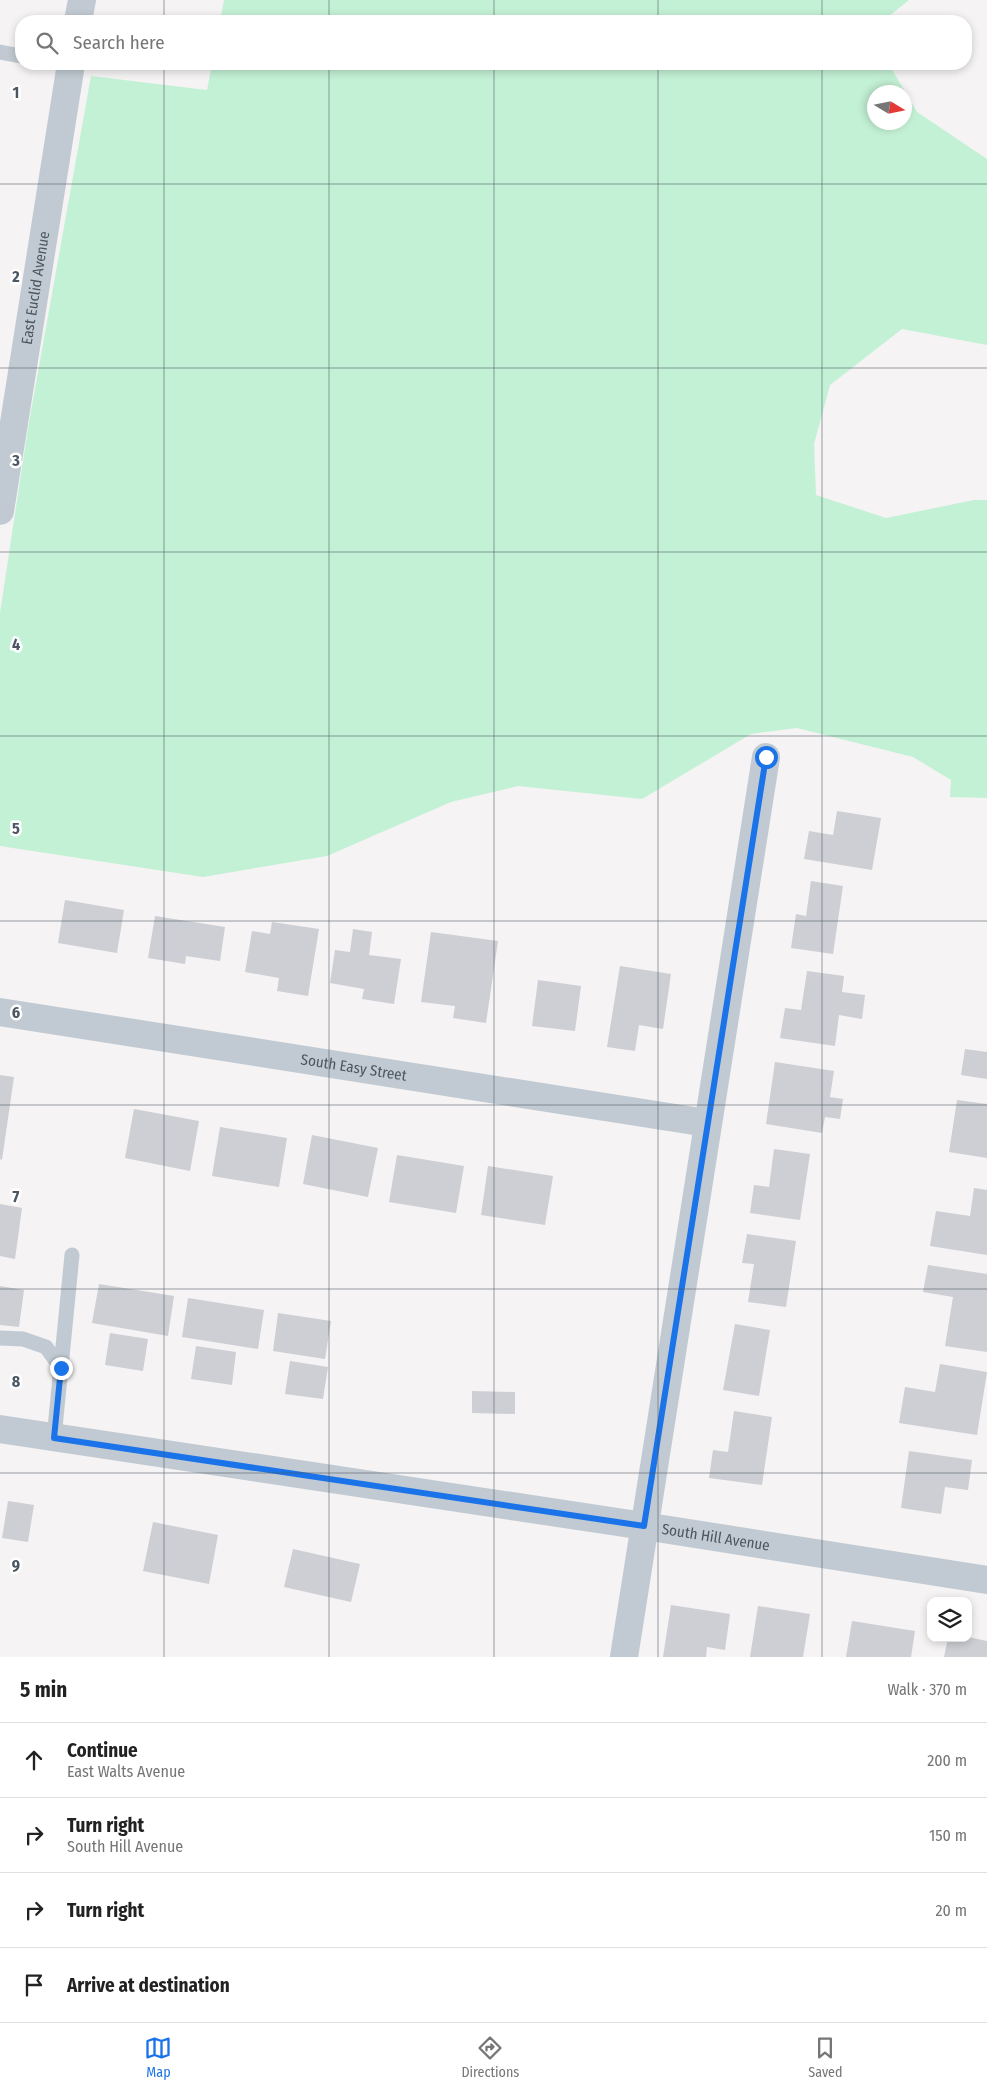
<!DOCTYPE html>
<html lang="en">
<head>
<meta charset="utf-8">
<style>
  body { margin:0; font-family:"Fira Sans Condensed",sans-serif; background:#f2f2f2; color:#222 }
  .controls { position:absolute; right:15px; bottom:15px; display:grid; overflow:hidden; border-radius:10px; box-shadow:0 2px 8px #0003 }
  .controls button { width:45px; height:45px; display:grid; place-items:center; padding:0; border:0; border-bottom:1px solid #e0e0e0; background:#fff; color:#222; font:25px sans-serif }
  .compass { position:absolute; left:867px; top:85px; width:45px; height:45px; border-radius:50%; background:#fff; box-shadow:0 2px 8px #0003; rotate:100deg }
  .stop { position:absolute; width:15px; height:15px; margin:-11px; border:4px solid #1a73e8; border-radius:50%; background:#fff }
  .stop.end { background:#1a73e8; border-color:#fff; box-shadow:0 1px 5px #0008 }
  .list { margin:0; padding:0; list-style:none }
  h2 { display:flex; justify-content:space-between; align-items:center; height:65px; margin:0; padding:0 20px; font-size:21px }
  h2 small { font-size:16px; font-weight:400; color:#767676 }
  .list li { display:grid; grid-template-columns:32px 1fr auto; gap:15px; align-items:center; box-sizing:border-box; height:75px; padding:0 20px; border-top:1px solid #e0e0e0 }
  .list b { display:block; font-size:19px; white-space:nowrap }
  .list p { margin:0; font-size:16px; white-space:nowrap; color:#767676 }
  .list em { font-size:16px; font-style:normal; color:#767676 }
  .icon { flex:none; width:28px; height:28px; fill:none; stroke:currentColor; stroke-width:2; stroke-linecap:round; stroke-linejoin:round }
  .map { position:relative; flex:none; width:987px; height:1657px; overflow:hidden }
  .search { position:absolute; background:#fff; box-shadow:0 2px 8px #0003; left:15px; right:15px; top:15px; height:55px; display:flex; align-items:center; gap:12px; box-sizing:border-box; padding:0 18px; border-radius:20px; color:#767676; font-size:19px }
  .sheet { height:365px; background:#fff }
  nav { display:flex; justify-content:space-around; align-items:center; box-sizing:border-box; height:70px; border-top:1px solid #e0e0e0; background:#fff; font-size:14px; color:#767676 }
  nav a { display:grid; justify-items:center; gap:2px }
  nav .on { color:#1a73e8 }
  .map>svg:first-child { display:block }
</style>
</head>
<body>
<div class="map">
<svg width="987" height="1657" viewBox="0 0 987 1657">
  <rect width="100%" height="100%" fill="#f5f3f3"/>
  <path fill="#c3f1d5" fill-rule="evenodd" d="M 224,0 L 909,0 L 888,17 L 888,21 L 220,21 Z
    M 212,64 L 890,64 L 891,68 L 917,112 L 987,159 L 987,345 L 902,329 L 830,385 L 814,444 L 816,495 L 886,518 L 974,500 L 987,500 L 987,798 L 950,797 L 951,780 L 913,757 L 797,728 L 751,734 L 642,799 L 518,786 L 451,802 L 327,856 L 203,877 L 0,846 L 0,613 L 28,428 L 91,76 L 207,90 ZM 874,92 L 904,92 L 904,122 L 874,122 Z"/>
  <path fill="#cdcfd5" d="M 837,811 L 881,818 L 872,870 L 804,859 L 809,831 L 833,835 Z
    M 811,881 L 843,886 L 833,954 L 791,948 L 796,914 L 806,916 Z
    M 65,900 L 124,910 L 117,953 L 58,943 Z
    M 155,916 L 225,927 L 220,961 L 186,956 L 185,964 L 148,958 Z
    M 272,922 L 319,929 L 308,996 L 277,991 L 279,978 L 245,972 L 252,931 L 270,934 Z
    M 353,929 L 372,932 L 369,955 L 401,959 L 394,1004 L 362,999 L 364,989 L 330,983 L 335,950 L 350,952 Z
    M 431,932 L 498,941 L 486,1023 L 453,1018 L 455,1006 L 421,1002 Z
    M 620,966 L 671,974 L 663,1029 L 639,1025 L 635,1051 L 607,1047 Z
    M 807,971 L 844,976 L 842,992 L 865,995 L 862,1019 L 839,1015 L 835,1046 L 780,1038 L 785,1008 L 801,1010 Z
    M 538,980 L 581,986 L 575,1031 L 532,1026 Z
    M 965,1049 L 987,1052 L 987,1079 L 961,1075 Z
    M 775,1062 L 834,1071 L 830,1097 L 843,1099 L 840,1119 L 825,1117 L 822,1133 L 766,1124 Z
    M 0,1075 L 14,1077 L 2,1160 L 0,1159 Z
    M 957,1100 L 987,1104 L 987,1158 L 949,1152 Z
    M 134,1109 L 199,1121 L 190,1171 L 125,1158 Z
    M 220,1127 L 287,1138 L 279,1187 L 212,1176 Z
    M 312,1135 L 378,1148 L 368,1197 L 303,1184 Z
    M 774,1149 L 810,1154 L 800,1220 L 750,1213 L 754,1185 L 769,1187 Z
    M 397,1155 L 464,1166 L 456,1213 L 389,1202 Z
    M 488,1166 L 553,1176 L 545,1225 L 481,1215 Z
    M 974,1188 L 987,1190 L 987,1255 L 930,1246 L 936,1211 L 970,1216 Z
    M 0,1204 L 22,1208 L 15,1259 L 0,1256 Z
    M 747,1234 L 796,1241 L 786,1307 L 748,1302 L 754,1264 L 742,1263 Z
    M 928,1265 L 987,1274 L 987,1352 L 945,1346 L 953,1297 L 923,1292 Z
    M 99,1284 L 174,1296 L 168,1336 L 92,1323 Z
    M 0,1286 L 24,1290 L 19,1327 L 0,1325 Z
    M 188,1298 L 264,1310 L 258,1349 L 182,1337 Z
    M 278,1313 L 331,1321 L 325,1359 L 273,1351 Z
    M 735,1324 L 770,1330 L 759,1396 L 723,1390 Z
    M 110,1333 L 148,1339 L 143,1371 L 105,1365 Z
    M 196,1346 L 236,1352 L 232,1385 L 191,1379 Z
    M 290,1361 L 328,1367 L 323,1399 L 285,1394 Z
    M 940,1364 L 987,1372 L 977,1435 L 899,1423 L 905,1387 L 935,1392 Z
    M 472,1391 L 515,1392 L 515,1414 L 472,1413 Z
    M 734,1411 L 772,1417 L 762,1485 L 709,1478 L 713,1450 L 728,1452 Z
    M 909,1451 L 972,1460 L 968,1490 L 945,1487 L 941,1514 L 901,1508 Z
    M 8,1501 L 34,1505 L 28,1542 L 2,1538 Z
    M 153,1522 L 218,1535 L 209,1584 L 143,1571 Z
    M 293,1549 L 360,1564 L 351,1602 L 284,1587 Z
    M 671,1605 L 730,1614 L 725,1650 L 707,1647 L 706,1657 L 663,1657 Z
    M 758,1606 L 810,1614 L 803,1657 L 750,1657 Z
    M 852,1621 L 915,1631 L 911,1657 L 846,1657 Z
    M 968,1637 L 987,1641 L 987,1657 L 944,1657 L 948,1638 Z"/>
  <g fill="none" stroke-linecap="round" stroke-linejoin="round">
    <path stroke="#c1cad2" stroke-width="15" d="M 0,52 L 21,56
      M 0,1338 L 23,1339 L 46,1347 L 61,1368
      M 54,1438 L 72,1255"/>
    <g stroke="#c1cad2" stroke-width="28">
      <path id="s1" d="M 0,1012 L 707,1123"/>
      <path d="M 624,1657 L 766,757"/>
    </g>
    <g stroke="#c1cad2" stroke-width="28">
      <path d="M 78,21 L 82,0"/>
      <path id="s2" d="M 0,511 L 71,64"/>
      <path id="s3" d="M 0,1429 L 644,1526 L 987,1580"/>
    </g>
  </g>
  <g fill="none" stroke-linecap="round" stroke-linejoin="round">
    <path stroke="#1a73e8" stroke-width="6" d="M 61,1368 L 54,1438 L 644,1526 L 766,757"/>
  </g>
  <path fill="none" stroke="#4a5661" stroke-width="1" stroke-opacity="0.55" d="M 164,0 L 164,21M 329,0 L 329,21M 494,0 L 494,21M 658,0 L 658,21M 822,0 L 822,21M 164,64 L 164,1657M 329,64 L 329,1657M 494,64 L 494,1657M 658,64 L 658,1657M 822,64 L 822,1657M 0,184 L 987,184M 0,368 L 987,368M 0,552 L 987,552M 0,736 L 987,736M 0,921 L 987,921M 0,1105 L 987,1105M 0,1289 L 987,1289M 0,1473 L 987,1473"/>
  <g text-anchor="middle" stroke-width="5" stroke-linejoin="round" paint-order="stroke">
    <g font-size="15" fill="#4a5661" stroke="#fff">
      <text dy="5" stroke="none"><textPath href="#s2" startOffset="226">East Euclid Avenue</textPath></text>
      <text dy="5" stroke="none"><textPath href="#s1" startOffset="358">South Easy Street</textPath></text>
      <text dy="5" stroke="none"><textPath href="#s3" startOffset="724">South Hill Avenue</textPath></text>
    </g>
  </g>
  <g font-size="16" text-anchor="middle" font-weight="bold" fill="#4a5661" stroke="#fff" stroke-width="5" stroke-linejoin="round" paint-order="stroke">
    <text x="16" y="98">1</text>
    <text x="16" y="282">2</text>
    <text x="16" y="466">3</text>
    <text x="16" y="650">4</text>
    <text x="16" y="834">5</text>
    <text x="16" y="1018">6</text>
    <text x="16" y="1202">7</text>
    <text x="16" y="1387">8</text>
    <text x="16" y="1571">9</text>
  </g>
</svg>
<div class="controls">
<button><svg class="icon" aria-label="layers" viewBox="0 0 24 24"><path d="M12 4l9 5-9 5-9-5zM3 14l9 5 9-5"/></svg></button>
</div>
<svg class="compass" viewBox="-18 -18 36 36"><path d="M0-13l5 13h-10z" fill="#e53935"/><path d="M0 13l5-13h-10z" fill="#767676"/></svg>
<div class="stop" style="left:766px;top:757px"></div>
<div class="stop end" style="left:61px;top:1368px"></div>
<div class="search"><svg class="icon" aria-label="search" viewBox="0 0 24 24"><circle cx="10" cy="10" r="6"/><path d="M15 15l6 6"/></svg>Search here</div>
</div>
<section class="sheet">
<h2>5 min<small>Walk · 370 m</small></h2>
<ul class="list">
<li><svg class="icon" aria-label="ahead" viewBox="0 0 24 24"><path d="M12 20V5M6 11l6-6 6 6"/></svg><div><b>Continue</b><p>East Walts Avenue</p></div><em>200 m</em></li>
<li><svg class="icon" aria-label="right" viewBox="0 0 24 24"><path d="M7 20v-9h11M14 6l5 5-5 5"/></svg><div><b>Turn right</b><p>South Hill Avenue</p></div><em>150 m</em></li>
<li><svg class="icon" aria-label="right" viewBox="0 0 24 24"><path d="M7 20v-9h11M14 6l5 5-5 5"/></svg><div><b>Turn right</b></div><em>20 m</em></li>
<li><svg class="icon" aria-label="arrive" viewBox="0 0 24 24"><path d="M6 21V4h12l-3 4 3 4H6"/></svg><div><b>Arrive at destination</b></div></li>
</ul>
</section>
<nav>
<a class="on"><svg class="icon" aria-label="map" viewBox="0 0 24 24"><path d="M3 6l6-2 6 2 6-2v14l-6 2-6-2-6 2zM9 4v14M15 6v14"/></svg>Map</a>
<a><svg class="icon" aria-label="directions" viewBox="0 0 24 24"><path d="M12 3l9 9-9 9-9-9zM9 14v-3h6M13 9l2 2-2 2"/></svg>Directions</a>
<a><svg class="icon" aria-label="saved" viewBox="0 0 24 24"><path d="M7 4h10v16l-5-4-5 4z"/></svg>Saved</a>
</nav>
</body>
</html>
